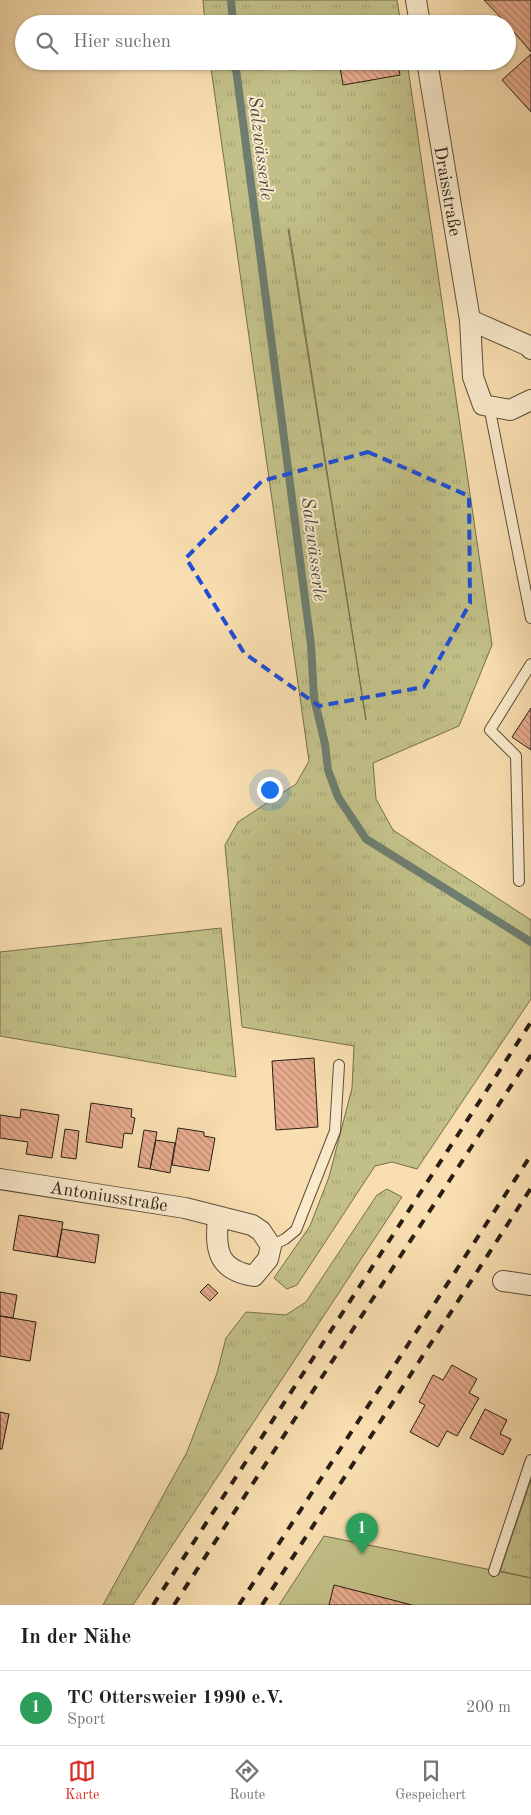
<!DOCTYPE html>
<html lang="de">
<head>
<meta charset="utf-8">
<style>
  body { margin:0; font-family:"Old Standard TT",serif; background:#f2f2f2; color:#202124 }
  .you { position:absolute; left:269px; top:789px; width:18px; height:18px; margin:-12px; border:4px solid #fff; border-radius:50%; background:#1a73e8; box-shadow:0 0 0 8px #1a73e833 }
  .badge { display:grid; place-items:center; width:32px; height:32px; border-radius:50%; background:#d93025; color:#fff; font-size:16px; font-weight:700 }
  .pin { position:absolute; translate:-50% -41px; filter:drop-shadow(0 1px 2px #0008) }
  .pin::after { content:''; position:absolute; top:26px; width:18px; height:15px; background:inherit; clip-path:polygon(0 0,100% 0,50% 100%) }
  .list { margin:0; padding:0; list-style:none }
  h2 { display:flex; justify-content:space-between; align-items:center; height:65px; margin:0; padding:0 20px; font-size:21px }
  h2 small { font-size:16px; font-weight:400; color:#757577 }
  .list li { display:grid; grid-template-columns:32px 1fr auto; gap:15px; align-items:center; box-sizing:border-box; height:75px; padding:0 20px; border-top:1px solid #e0e0e0 }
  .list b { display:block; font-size:19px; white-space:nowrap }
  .list p { margin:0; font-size:16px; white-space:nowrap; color:#757577 }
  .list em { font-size:16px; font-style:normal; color:#757577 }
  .icon { flex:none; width:28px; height:28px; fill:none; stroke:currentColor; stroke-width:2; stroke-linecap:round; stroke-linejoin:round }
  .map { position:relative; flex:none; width:531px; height:1605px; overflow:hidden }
  .search { position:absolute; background:#fff; box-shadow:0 1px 4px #0004; left:15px; right:15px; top:15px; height:55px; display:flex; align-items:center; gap:12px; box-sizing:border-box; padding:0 18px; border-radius:28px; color:#757577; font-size:19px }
  .sheet { height:140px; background:#fff }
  nav { display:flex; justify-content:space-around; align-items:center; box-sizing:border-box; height:70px; border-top:1px solid #e0e0e0; background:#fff; font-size:14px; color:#757577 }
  nav a { display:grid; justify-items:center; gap:2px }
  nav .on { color:#d93025 }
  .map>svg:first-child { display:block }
</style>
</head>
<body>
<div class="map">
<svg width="531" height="1605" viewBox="0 0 531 1605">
  <defs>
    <pattern id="grass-tufts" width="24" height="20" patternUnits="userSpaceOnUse" patternTransform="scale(1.25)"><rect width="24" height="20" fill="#c2c088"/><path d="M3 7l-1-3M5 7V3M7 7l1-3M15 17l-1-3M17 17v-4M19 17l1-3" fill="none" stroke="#a7a574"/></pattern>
    <pattern id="building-back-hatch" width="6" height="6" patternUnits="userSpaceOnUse" patternTransform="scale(1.25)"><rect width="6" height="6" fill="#e8ac8e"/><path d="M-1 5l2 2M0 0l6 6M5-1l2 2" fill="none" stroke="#bc8b73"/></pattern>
  </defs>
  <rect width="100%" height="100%" fill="#f8deb0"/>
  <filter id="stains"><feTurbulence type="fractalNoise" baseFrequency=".004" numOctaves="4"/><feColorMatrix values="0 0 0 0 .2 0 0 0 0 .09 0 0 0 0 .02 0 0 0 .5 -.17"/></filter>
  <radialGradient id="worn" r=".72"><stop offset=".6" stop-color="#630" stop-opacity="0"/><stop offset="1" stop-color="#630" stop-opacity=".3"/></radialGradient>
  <path fill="url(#grass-tufts)" stroke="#756f4e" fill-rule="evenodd" d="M 203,0 L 397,0 L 401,24 L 205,24 Z
    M 210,61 L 407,61 L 492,645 L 459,726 L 373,763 L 376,799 L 393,830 L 531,920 L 531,999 L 417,1169 L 392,1162 L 375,1166 L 297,1285 L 287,1289 L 274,1278 L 310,1226 L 329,1177 L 352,1088 L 354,1046 L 242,1027 L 225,845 L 238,822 L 296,784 L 309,761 ZM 288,229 L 289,229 L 366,720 Z
    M 221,928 L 236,1077 L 0,1036 L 0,952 Z
    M 387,1189 L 402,1197 L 133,1605 L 103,1605 L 187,1452 L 217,1373 L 226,1338 L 246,1312 L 286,1315 L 306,1302 L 377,1195 Z
    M 531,1480 L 531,1578 L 500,1571 Z"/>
  <path fill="#c2c088" stroke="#756f4e" d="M 324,1536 L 531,1578 L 531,1605 L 279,1605 Z"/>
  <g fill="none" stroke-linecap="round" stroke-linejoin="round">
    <path stroke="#6e7d6f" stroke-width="8" d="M 231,0 L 233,24
      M 235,61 L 311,645 L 314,698 L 325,744 L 328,770 L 338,797 L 366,839 L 531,942"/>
  </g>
  <path fill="url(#building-back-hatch)" stroke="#281e14" d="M 484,0 L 531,0 L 531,52 L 507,24 Z
    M 390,16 L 391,24 L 346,24 Z
    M 531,54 L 531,112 L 502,80 Z
    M 339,61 L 397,61 L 400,75 L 343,85 Z
    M 531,708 L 531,750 L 512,737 Z
    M 314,1058 L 318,1127 L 276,1130 L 272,1061 Z
    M 91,1103 L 132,1109 L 131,1117 L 135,1118 L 132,1134 L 124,1133 L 122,1148 L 86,1142 Z
    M 21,1109 L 59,1115 L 52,1158 L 26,1154 L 28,1142 L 0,1138 L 0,1115 L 20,1118 Z
    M 178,1128 L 204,1132 L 204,1136 L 215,1138 L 209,1171 L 172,1165 Z
    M 65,1129 L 79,1131 L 76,1159 L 61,1157 Z
    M 144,1130 L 157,1132 L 150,1169 L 138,1167 Z
    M 156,1140 L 175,1143 L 170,1173 L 150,1169 Z
    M 19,1215 L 63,1222 L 57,1257 L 13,1250 Z
    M 62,1229 L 99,1235 L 95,1263 L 57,1257 Z
    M 208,1284 L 218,1293 L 210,1301 L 200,1292 Z
    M 0,1292 L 17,1295 L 13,1318 L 0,1316 Z
    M 0,1316 L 36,1322 L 30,1361 L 0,1356 Z
    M 452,1365 L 477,1379 L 469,1393 L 479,1398 L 457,1436 L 447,1431 L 438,1447 L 410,1432 L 425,1405 L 419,1402 L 433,1375 L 443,1380 Z
    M 485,1409 L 507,1420 L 500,1434 L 511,1439 L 503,1455 L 470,1438 Z
    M 0,1412 L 9,1414 L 2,1449 L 0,1449 Z
    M 334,1585 L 412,1605 L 329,1605 Z"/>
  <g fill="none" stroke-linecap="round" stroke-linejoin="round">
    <g stroke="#5c4e3b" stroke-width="12">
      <path id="service" d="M 489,406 L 531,618
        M 519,881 L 516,756 L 490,730 L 531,664
        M 271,1246 L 285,1239 L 296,1230 L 335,1131 L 339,1065
        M 494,1571 L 531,1460"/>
    </g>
    <g stroke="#5c4e3b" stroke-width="22">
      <path id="minor" d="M 416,0 L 420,24
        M 427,61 L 470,320 L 473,377 L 483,405 L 510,410 L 531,400
        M 470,320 L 529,346 L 531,349
        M 0,1179 L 185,1208 L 252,1225 L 261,1231 L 271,1246 L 268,1259 L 254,1276 C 217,1270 215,1250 218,1217
        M 503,1281 L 531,1285"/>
    </g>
    <use href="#service" stroke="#faeacc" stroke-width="10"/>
    <use href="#minor" stroke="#faeacc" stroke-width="20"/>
    <path stroke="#281e14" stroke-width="4" stroke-dasharray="9 9" stroke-linecap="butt" d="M 153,1605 L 531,1022
      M 174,1605 L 531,1055
      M 239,1605 L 531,1155
      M 262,1605 L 531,1188"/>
  </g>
  <path fill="none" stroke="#1d4ed8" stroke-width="4" stroke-dasharray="10 6" stroke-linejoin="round" d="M 368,452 L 469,496 L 470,603 L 424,687 L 319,706 L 244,653 L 186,558 L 262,481 Z"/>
  <g text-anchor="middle" stroke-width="4" stroke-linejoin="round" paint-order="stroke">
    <g font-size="18" fill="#281e14" stroke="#faeacc">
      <text transform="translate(448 191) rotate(80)" y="6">Draisstraße</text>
      <text transform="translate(109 1196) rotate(9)" y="6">Antoniusstraße</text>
    </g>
    <g font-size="19" font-style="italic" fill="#4b4d42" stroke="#faeacc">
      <text transform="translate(262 148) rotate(83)" y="7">Salzwässerle</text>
      <text transform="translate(315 549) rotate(83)" y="7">Salzwässerle</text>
    </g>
  </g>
  <rect width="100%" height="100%" filter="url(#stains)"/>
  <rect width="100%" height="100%" fill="url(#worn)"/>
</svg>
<div class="you"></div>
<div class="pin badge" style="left:362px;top:1554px;background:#2e9e5b">1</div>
<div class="search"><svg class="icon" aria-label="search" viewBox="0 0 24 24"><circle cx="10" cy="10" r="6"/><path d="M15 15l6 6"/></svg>Hier suchen</div>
</div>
<section class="sheet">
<h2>In der Nähe<small></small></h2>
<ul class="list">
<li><span class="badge" style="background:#2e9e5b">1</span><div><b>TC Ottersweier 1990 e.V.</b><p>Sport</p></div><em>200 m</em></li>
</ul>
</section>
<nav>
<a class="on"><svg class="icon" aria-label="map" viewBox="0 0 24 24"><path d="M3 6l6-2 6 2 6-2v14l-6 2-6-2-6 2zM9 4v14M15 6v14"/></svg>Karte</a>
<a><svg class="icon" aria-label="directions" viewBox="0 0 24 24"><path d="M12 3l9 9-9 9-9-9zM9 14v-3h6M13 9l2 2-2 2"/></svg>Route</a>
<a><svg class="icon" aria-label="saved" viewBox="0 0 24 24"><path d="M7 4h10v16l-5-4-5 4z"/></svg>Gespeichert</a>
</nav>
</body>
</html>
